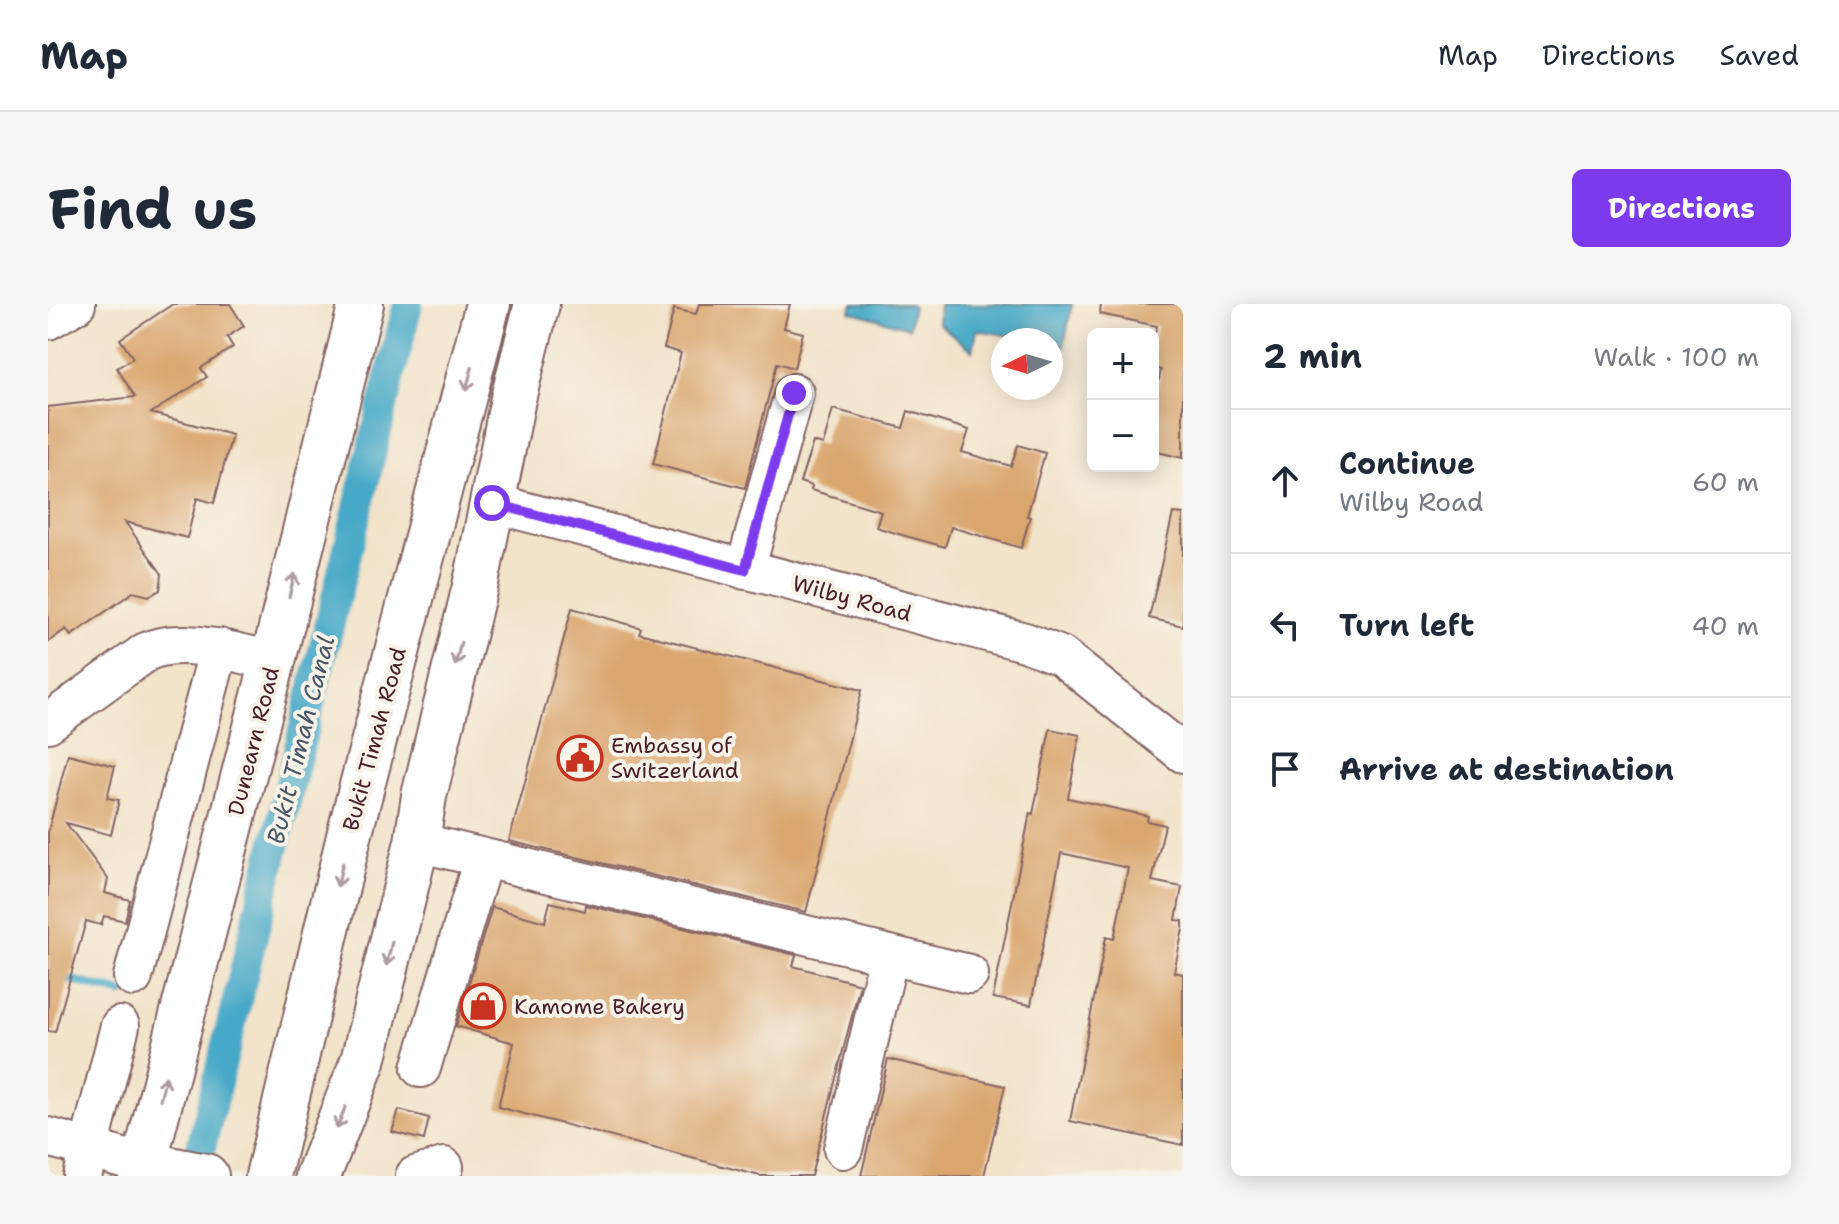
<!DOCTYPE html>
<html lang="en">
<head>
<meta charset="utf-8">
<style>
  body { margin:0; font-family:"Shantell Sans",sans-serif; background:#f6f6f7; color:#1f2937 }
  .controls { position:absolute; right:24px; top:24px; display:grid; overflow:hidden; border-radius:12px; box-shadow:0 4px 20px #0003 }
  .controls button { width:72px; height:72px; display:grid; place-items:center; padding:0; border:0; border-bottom:2px solid #e0e1e3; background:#fff; color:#1f2937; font:40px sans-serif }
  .compass { position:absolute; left:943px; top:24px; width:72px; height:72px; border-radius:50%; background:#fff; box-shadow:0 4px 20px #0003; rotate:265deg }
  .stop { position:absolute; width:24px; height:24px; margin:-18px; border:6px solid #7c3aed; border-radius:50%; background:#fff }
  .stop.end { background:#7c3aed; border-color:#fff; box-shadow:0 2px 8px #0008 }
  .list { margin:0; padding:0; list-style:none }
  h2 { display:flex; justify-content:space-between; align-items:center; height:104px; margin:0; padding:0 32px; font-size:34px }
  h2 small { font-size:26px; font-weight:400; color:#747a83 }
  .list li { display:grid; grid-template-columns:52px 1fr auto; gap:24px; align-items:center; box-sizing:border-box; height:144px; padding:0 32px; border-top:2px solid #e0e1e3 }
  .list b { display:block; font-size:30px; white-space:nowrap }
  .list p { margin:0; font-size:26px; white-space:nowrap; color:#747a83 }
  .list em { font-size:26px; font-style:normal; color:#747a83 }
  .icon { flex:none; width:44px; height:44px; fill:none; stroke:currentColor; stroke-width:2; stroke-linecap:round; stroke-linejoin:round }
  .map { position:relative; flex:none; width:1135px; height:872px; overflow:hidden; border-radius:12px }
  header { display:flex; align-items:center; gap:48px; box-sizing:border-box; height:112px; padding:0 40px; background:#fff; border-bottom:2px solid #e0e1e3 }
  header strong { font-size:38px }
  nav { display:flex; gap:44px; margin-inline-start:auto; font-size:28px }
  .intro { display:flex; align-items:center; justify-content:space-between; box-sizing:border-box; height:192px; padding:0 48px }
  h1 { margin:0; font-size:56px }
  .button { padding:20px 36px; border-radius:12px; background:#7c3aed; color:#fff; font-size:28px; font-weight:700 }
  main { display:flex; gap:48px; padding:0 48px }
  aside { flex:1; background:#fff; border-radius:12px; box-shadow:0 4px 20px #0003 }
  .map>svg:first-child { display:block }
</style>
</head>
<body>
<header>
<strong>Map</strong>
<nav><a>Map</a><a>Directions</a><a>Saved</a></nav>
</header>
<div class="intro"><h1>Find us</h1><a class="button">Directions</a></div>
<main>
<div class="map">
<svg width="1135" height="872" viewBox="0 0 1135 872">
  <rect width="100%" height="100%" fill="#f7f3e8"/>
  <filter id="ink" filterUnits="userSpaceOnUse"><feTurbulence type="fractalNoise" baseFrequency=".0125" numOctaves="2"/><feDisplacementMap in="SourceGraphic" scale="16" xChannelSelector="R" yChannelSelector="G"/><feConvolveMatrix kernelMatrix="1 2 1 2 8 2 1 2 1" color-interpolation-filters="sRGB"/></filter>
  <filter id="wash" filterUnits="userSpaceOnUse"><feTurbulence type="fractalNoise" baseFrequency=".006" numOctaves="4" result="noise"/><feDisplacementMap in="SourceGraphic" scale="32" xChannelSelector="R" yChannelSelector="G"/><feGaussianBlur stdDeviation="1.8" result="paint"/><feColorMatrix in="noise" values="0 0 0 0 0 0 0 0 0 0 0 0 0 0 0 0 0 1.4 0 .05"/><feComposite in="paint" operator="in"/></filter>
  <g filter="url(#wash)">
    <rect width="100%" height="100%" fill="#f2e3ca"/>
    <path fill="#47a9c7" stroke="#486479" stroke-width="2" d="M 805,0 L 862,0 L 865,2 L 861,24 L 802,7 Z
      M 891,0 L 1024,0 L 1016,42 L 1003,39 L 1003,36 L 986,36 L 929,26 L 925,47 L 890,19 Z"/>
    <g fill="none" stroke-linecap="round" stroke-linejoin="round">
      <path stroke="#47a9c7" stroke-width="9" d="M 0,670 L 74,689"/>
      <path stroke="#47a9c7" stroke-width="30" d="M 146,872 L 360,0"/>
    </g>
    <g id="blocks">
      <path fill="#daa66e" d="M 125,0 L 182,0 L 196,22 L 179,33 L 185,43 L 153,64 L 159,73 L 103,109 L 184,131 L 166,199 L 149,194 L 139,234 L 77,218 L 114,270 L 112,286 L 101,292 L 85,288 L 23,332 L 18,325 L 0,338 L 0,103 L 87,93 L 69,64 L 85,54 L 72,35 Z
        M 651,0 L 742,0 L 736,24 L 755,29 L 746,64 L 729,59 L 697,184 L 605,160 L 633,49 L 616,44 L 626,5 L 648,10 Z
        M 1053,0 L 1135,0 L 1135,154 L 1105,147 L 1105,100 L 1113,66 L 1105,64 L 1105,35 L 1109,22 L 1052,10 Z
        M 785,105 L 855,124 L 860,107 L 921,126 L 914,148 L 963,162 L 970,141 L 997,149 L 979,212 L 982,213 L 973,244 L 903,223 L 897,243 L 854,231 L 828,223 L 833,207 L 763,186 L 764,182 L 752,178 L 765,138 L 775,141 Z
        M 1125,209 L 1135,210 L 1135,322 L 1101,314 Z
        M 524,304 L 593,324 L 591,329 L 814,386 L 758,608 L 461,537 Z
        M 1002,425 L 1032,431 L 1020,494 L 1100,512 L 1099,517 L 1117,521 L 1104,577 L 1134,583 L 1128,616 L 1135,617 L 1135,625 L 1126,668 L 1135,670 L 1135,841 L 1022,817 L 1058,633 L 1066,635 L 1080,564 L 1013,549 L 983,701 L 945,694 L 982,509 L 985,510 Z
        M 20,450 L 67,462 L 59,494 L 71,496 L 63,531 L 18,519 L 60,575 L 57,589 L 82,596 L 77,617 L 56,612 L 53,621 L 38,617 L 7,728 L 0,727 L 0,528 Z
        M 502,598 L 537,607 L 538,601 L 748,651 L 745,662 L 812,680 L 763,872 L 712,872 L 450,803 L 466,739 L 408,722 L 444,603 L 497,618 Z
        M 840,755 L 957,782 L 936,872 L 813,872 Z
        M 351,806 L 381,814 L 376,836 L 344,828 Z"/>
    </g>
  </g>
  <g filter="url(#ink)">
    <use href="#blocks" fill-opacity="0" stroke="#856463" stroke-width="2"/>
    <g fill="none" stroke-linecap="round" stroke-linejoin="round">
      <g stroke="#856463" stroke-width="42">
        <path id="minor" d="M 0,16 L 28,0
          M 444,199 L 977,338 L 1013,352 L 1135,449
          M 697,266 L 746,89
          M 0,419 L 98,348 C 132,331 189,349 225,357
          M 369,538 L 921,670
          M 85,673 L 171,344
          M 373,764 L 435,555
          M 0,833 L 96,860
          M 795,845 L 841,651
          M 34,872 L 72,722
          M 367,872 L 396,863"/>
      </g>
      <g stroke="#856463" stroke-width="48">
        <path id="highway" d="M 96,860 L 158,872
          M 93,872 L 225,357 L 313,0
          M 220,872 L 303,524 L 440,0
          M 270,872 L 315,757 L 369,538 L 376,492 L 429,274 L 465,95 L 489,0"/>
      </g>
      <use href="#minor" stroke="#fff" stroke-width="38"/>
      <use href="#highway" stroke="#fff" stroke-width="44"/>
    </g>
    <defs><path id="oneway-shaft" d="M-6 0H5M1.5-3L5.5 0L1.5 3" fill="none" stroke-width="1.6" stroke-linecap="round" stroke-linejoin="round" transform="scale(2)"/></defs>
    <g stroke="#ae9aa0">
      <use href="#oneway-shaft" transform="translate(421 75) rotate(105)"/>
      <use href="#oneway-shaft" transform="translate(244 281) rotate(-76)"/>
      <use href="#oneway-shaft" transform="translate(410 350) rotate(104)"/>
      <use href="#oneway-shaft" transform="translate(292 571) rotate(103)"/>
      <use href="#oneway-shaft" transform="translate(341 650) rotate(104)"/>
      <use href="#oneway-shaft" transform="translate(115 784) rotate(-76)"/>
      <use href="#oneway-shaft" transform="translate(293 814) rotate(111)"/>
    </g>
  </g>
  <g fill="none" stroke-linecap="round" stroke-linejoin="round" filter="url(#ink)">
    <path stroke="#7c3aed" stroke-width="10" d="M 444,199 L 697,266 L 746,89"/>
  </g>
  <defs>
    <g id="civic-ring" transform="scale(2.3)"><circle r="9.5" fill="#f7f3e8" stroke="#c8321e" stroke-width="1.5"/><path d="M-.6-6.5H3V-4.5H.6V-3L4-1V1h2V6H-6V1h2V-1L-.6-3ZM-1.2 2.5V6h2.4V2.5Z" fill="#c8321e"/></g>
    <g id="shop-ring" transform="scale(2.3)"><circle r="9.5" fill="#f7f3e8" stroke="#c8321e" stroke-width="1.5"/><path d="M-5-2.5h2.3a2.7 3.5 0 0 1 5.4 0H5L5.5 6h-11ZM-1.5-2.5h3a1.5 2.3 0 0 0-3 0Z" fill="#c8321e"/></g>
  </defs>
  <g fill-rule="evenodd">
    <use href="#civic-ring" x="532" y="454"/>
    <use href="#shop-ring" x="435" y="702"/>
  </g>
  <g text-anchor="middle" stroke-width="8" stroke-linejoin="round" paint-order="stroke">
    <g font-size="22" fill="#4a1f2b" stroke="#f7f3e8">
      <text transform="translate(804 294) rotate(15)" y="8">Wilby Road</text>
      <text transform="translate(326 435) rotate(-75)" y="8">Bukit Timah Road</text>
      <text transform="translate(205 437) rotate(-76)" y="8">Dunearn Road</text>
    </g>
    <g font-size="22" fill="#4a1f2b" stroke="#f7f3e8" text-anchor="start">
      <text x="563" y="449">Embassy of<tspan x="563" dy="25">Switzerland</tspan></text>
      <text x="466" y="710">Kamome Bakery</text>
    </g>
    <g font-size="24" font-style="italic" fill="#495669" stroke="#f7f3e8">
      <text transform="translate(253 436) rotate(-76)" y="8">Bukit Timah Canal</text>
    </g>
  </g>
</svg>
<div class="controls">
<button>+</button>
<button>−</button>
</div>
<svg class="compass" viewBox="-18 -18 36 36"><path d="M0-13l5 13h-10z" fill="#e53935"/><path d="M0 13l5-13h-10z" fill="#747a83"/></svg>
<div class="stop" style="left:444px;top:199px"></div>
<div class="stop end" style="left:746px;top:89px"></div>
</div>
<aside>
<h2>2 min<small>Walk · 100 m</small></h2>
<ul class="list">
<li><svg class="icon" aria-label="ahead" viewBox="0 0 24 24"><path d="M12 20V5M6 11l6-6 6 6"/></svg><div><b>Continue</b><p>Wilby Road</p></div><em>60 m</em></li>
<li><svg class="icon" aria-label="left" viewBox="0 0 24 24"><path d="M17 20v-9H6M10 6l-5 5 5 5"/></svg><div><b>Turn left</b></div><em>40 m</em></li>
<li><svg class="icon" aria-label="arrive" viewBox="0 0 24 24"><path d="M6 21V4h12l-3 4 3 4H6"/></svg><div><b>Arrive at destination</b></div></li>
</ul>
</aside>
</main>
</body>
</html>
